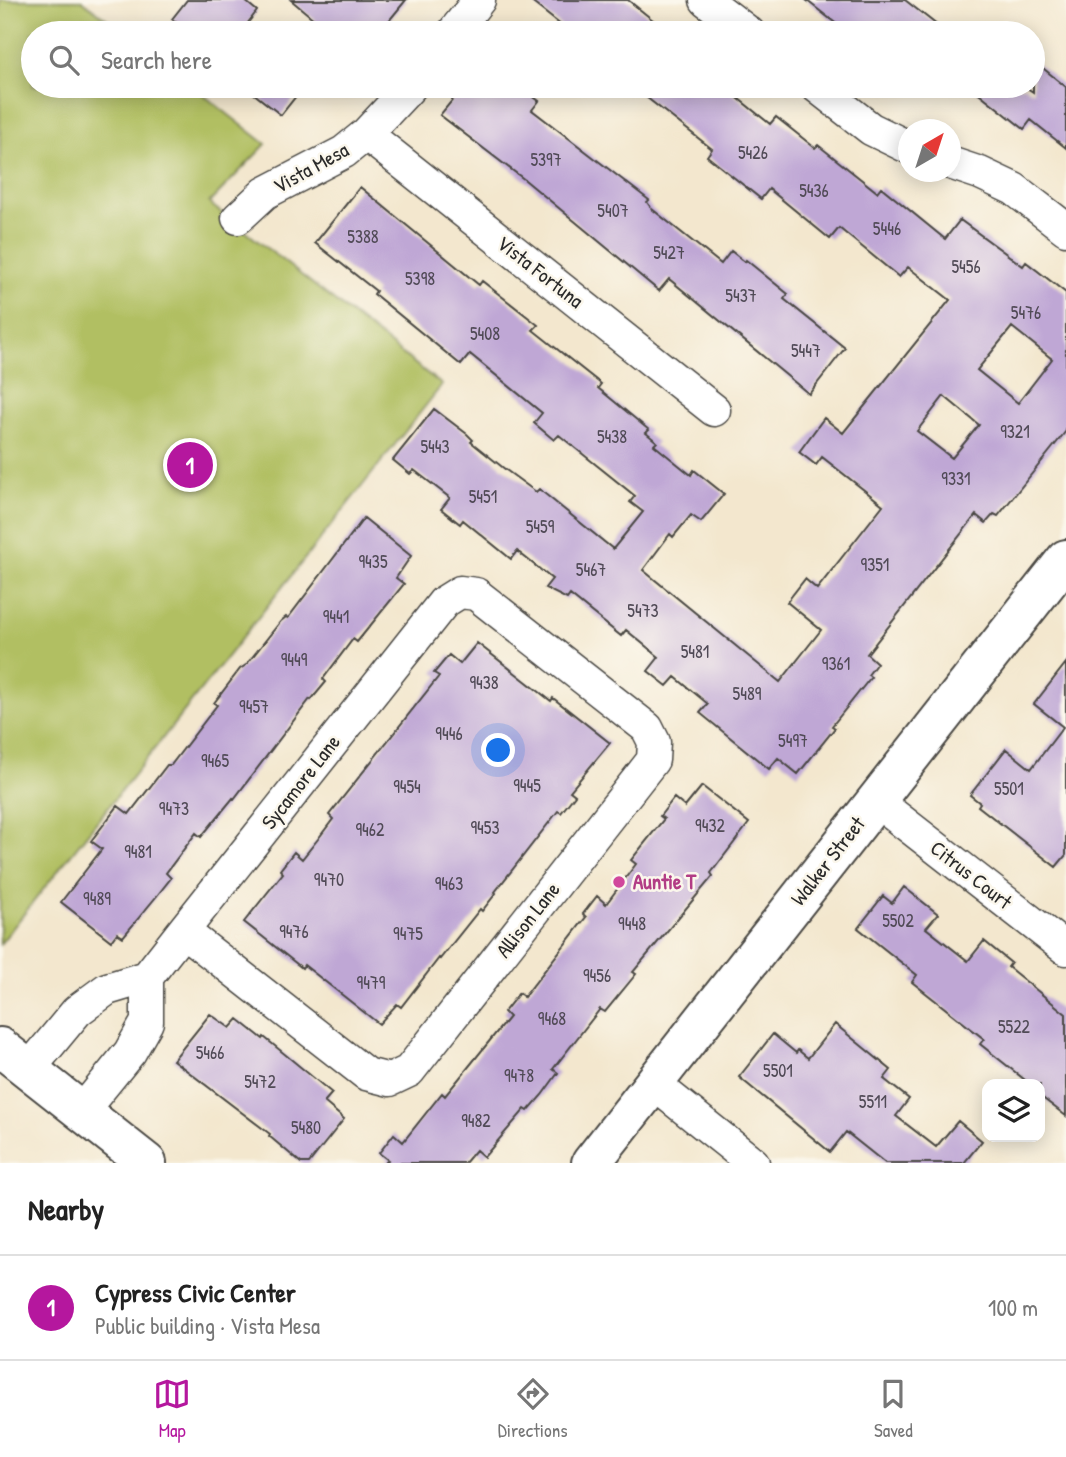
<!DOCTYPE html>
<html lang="en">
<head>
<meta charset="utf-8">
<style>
  body { margin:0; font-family:"Patrick Hand",sans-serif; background:#f6f6f6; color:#222 }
  .controls { position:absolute; right:21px; bottom:21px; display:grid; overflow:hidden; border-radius:14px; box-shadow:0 4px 18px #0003 }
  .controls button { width:63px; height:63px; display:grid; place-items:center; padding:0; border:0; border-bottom:2px solid #e0e0e0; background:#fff; color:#222; font:35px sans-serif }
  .compass { position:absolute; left:898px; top:119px; width:63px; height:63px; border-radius:50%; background:#fff; box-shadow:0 4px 18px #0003; rotate:39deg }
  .you { position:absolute; left:499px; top:751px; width:24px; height:24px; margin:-18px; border:5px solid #fff; border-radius:50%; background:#1a73e8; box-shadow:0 0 0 10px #1a73e833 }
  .badge { display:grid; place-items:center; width:46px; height:46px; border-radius:50%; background:#b5179e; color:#fff; font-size:23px; font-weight:700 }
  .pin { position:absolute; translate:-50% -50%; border:4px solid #fff; box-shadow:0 2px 7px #0006 }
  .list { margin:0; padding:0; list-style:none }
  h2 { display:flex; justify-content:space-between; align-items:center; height:91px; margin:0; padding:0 28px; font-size:30px }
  h2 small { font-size:23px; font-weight:400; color:#767676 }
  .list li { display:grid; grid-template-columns:46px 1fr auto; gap:21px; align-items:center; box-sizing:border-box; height:105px; padding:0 28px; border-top:2px solid #e0e0e0 }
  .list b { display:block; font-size:26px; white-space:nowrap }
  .list p { margin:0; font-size:23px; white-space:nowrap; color:#767676 }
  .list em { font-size:23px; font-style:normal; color:#767676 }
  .icon { flex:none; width:38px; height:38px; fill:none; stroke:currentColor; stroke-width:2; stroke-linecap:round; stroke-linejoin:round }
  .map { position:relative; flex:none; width:1066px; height:1163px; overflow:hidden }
  .search { position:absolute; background:#fff; box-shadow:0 4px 18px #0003; left:21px; right:21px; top:21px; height:77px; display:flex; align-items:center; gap:18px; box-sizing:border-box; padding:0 24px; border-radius:38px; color:#767676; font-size:26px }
  .sheet { height:196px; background:#fff }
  nav { display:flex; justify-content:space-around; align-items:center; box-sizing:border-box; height:98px; border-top:2px solid #e0e0e0; background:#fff; font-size:19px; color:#767676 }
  nav a { display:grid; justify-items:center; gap:4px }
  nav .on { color:#b5179e }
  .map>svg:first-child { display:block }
</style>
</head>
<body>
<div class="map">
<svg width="1066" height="1163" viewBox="0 0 1066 1163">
  <rect width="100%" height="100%" fill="#fbf7ec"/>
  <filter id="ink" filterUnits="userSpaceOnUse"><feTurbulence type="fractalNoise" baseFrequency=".0143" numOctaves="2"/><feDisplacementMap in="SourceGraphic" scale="14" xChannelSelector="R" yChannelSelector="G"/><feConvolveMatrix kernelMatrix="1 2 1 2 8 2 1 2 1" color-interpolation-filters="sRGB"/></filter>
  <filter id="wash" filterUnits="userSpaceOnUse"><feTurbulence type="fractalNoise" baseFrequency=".00686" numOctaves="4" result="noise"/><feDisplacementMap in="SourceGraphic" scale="28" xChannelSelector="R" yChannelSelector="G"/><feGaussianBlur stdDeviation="1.57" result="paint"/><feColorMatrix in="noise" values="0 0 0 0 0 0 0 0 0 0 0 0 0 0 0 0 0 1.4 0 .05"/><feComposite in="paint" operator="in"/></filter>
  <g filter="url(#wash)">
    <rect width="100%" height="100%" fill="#f3e7ce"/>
    <path fill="#b1bf62" stroke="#6e7546" stroke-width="2" d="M 0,0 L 82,0 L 125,33 L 33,33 L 33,86 L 192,86 L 266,144 L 209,203 L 442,385 L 0,944 Z"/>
    <g id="blocks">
      <path fill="#bfa7d5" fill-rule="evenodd" d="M 187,0 L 244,0 L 257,11 L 240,33 L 189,33 L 172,19 Z
        M 291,0 L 406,0 L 379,33 L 304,33 L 315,20 Z
        M 529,0 L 628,0 L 669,33 L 571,33 Z
        M 806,0 L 905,0 L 947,33 L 848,33 Z
        M 1033,60 L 1066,87 L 1066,148 L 1031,120 L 1024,129 L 970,86 L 1024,86 L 1033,92 Z
        M 244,86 L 304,86 L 281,115 Z
        M 464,86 L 519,86 L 539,101 L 532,110 L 649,200 L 647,202 L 652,209 L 721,264 L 731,251 L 745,262 L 746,260 L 788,294 L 784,299 L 845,348 L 809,394 L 669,279 L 659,291 L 525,180 L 440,115 Z
        M 632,86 L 723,86 L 770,124 L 776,117 L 815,148 L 818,145 L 877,192 L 881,187 L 945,239 L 960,220 L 1023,266 L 1026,262 L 1066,293 L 1066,431 L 998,516 L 994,514 L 986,523 L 976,515 L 867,654 L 877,663 L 868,675 L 871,677 L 832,726 L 835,728 L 798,774 L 778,758 L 769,769 L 700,713 L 708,704 L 675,677 L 667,686 L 648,671 L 659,657 L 626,630 L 621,636 L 570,595 L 567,599 L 545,588 L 552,579 L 517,551 L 511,559 L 463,520 L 460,524 L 441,509 L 450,498 L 414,470 L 410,474 L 393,460 L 434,409 L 467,434 L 473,440 L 471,442 L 506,470 L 536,492 L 539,489 L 613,549 L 643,512 L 630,502 L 635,496 L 559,435 L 554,440 L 534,423 L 542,413 L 470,354 L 461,365 L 374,294 L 376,291 L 315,243 L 360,187 L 479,285 L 482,281 L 538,325 L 533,330 L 601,384 L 598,388 L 649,430 L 646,433 L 657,442 L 654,445 L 691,475 L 694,470 L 724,494 L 701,522 L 691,515 L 673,537 L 670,534 L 643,570 L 780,682 L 821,630 L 787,602 L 805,579 L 817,589 L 883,505 L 822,457 L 816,465 L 799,452 L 824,418 L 843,433 L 950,300 L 908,267 L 899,277 L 839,228 L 830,239 L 769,189 L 761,199 L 707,156 L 712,149 ZM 1012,327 L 1052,359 L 1018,403 L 977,370 ZM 944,396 L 979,425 L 952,458 L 917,431 Z
        M 364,518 L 411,556 L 396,578 L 404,584 L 357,642 L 353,639 L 323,679 L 326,682 L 311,700 L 310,699 L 234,799 L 233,798 L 201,837 L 196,833 L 166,873 L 171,878 L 156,897 L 123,937 L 117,933 L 111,941 L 61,902 L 102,849 L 91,841 L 118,806 L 129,814 L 167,765 L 171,765 L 217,705 L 214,703 L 240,669 L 246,665 L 281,621 L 286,617 L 288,618 Z
        M 477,643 L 551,701 L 553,698 L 610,743 L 570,791 L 575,795 L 561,813 L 558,811 L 495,892 L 496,893 L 482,911 L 480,909 L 440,959 L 439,958 L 401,1007 L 397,1004 L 379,1024 L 304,965 L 302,968 L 244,922 L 283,873 L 280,870 L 294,852 L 302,859 L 318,839 L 333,819 L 329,815 L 439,676 L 434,673 L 449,655 L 460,664 Z
        M 1066,663 L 1066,855 L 1056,867 L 978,806 L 980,803 L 970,795 L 1006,749 L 1031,769 L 1063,727 L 1034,704 Z
        M 702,786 L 749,823 L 711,873 L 713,876 L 633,972 L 636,974 L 632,979 L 605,1012 L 600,1009 L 553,1069 L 558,1073 L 542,1095 L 528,1111 L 525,1109 L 484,1157 L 476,1150 L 465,1163 L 385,1163 L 388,1160 L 379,1153 L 394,1134 L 403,1142 L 442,1093 L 445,1096 L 509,1017 L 504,1012 L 519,993 L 524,997 L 586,917 L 583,914 L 597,896 L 606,904 L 636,864 L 631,860 L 664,819 L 660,816 L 674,798 L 685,807 Z
        M 904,887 L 938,914 L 926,928 L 968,961 L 984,941 L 1011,963 L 1008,967 L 1066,1014 L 1066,1116 L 1040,1096 L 1042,1093 L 1040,1092 L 1040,1084 L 1030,1084 L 980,1044 L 984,1039 L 912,982 L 917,975 L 858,928 L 883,896 L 892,903 Z
        M 210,1014 L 230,1028 L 238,1019 L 263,1039 L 264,1037 L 332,1093 L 324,1102 L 344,1119 L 309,1163 L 301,1163 L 269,1136 L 270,1134 L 173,1060 Z
        M 835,1024 L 891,1070 L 884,1079 L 909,1099 L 896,1116 L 936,1147 L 958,1121 L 982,1141 L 964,1163 L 885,1163 L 846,1132 L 830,1152 L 739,1077 L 773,1034 L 796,1053 L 798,1050 L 808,1058 Z"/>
    </g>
  </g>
  <g filter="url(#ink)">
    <use href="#blocks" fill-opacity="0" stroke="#494743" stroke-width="2"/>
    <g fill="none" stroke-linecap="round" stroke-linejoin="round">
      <g stroke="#494743" stroke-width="35">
        <path id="street" d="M 706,0 L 749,33
          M 453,33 L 479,0
          M 816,86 L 871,129 L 908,147
          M 366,134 L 714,410
          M 950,163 L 980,173 L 1014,189 L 1066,229
          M 238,218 L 265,193 L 344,152 L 366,134 L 411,86
          M 876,801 L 1066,949
          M 29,1069 L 77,1011 L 107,989 L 147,977 L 183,931 L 444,602 L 460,592 L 476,594 L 647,728 L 654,742 L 653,760 L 409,1071 L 390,1080 L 366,1074 L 183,931
          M 654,1084 L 753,1163
          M 82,1111 L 130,1052 L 147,1022 L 147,977"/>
      </g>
      <g stroke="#494743" stroke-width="42">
        <path id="secondary" d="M 0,1047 L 147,1163
          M 591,1163 L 1066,559"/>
      </g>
      <use href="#street" stroke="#fff" stroke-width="32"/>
      <use href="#secondary" stroke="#fff" stroke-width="38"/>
    </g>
  </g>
  <circle fill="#d1479c" stroke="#fbf7ec" stroke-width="2.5" cx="619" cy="882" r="7"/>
  <g text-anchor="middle" stroke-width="5" stroke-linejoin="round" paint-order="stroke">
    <g font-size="18" fill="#504a56">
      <text x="753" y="159">5426</text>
      <text x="546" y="166">5397</text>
      <text x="814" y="197">5436</text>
      <text x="613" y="217">5407</text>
      <text x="887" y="235">5446</text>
      <text x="363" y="243">5388</text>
      <text x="669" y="259">5427</text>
      <text x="966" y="273">5456</text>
      <text x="420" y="285">5398</text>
      <text x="741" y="302">5437</text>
      <text x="1026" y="319">5476</text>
      <text x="485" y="340">5408</text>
      <text x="806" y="357">5447</text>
      <text x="1015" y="438">9321</text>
      <text x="612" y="443">5438</text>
      <text x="435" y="453">5443</text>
      <text x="956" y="485">9331</text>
      <text x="483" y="503">5451</text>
      <text x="540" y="533">5459</text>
      <text x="373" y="568">9435</text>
      <text x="875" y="571">9351</text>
      <text x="591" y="576">5467</text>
      <text x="643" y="617">5473</text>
      <text x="336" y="623">9441</text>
      <text x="695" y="658">5481</text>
      <text x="294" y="666">9449</text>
      <text x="836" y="670">9361</text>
      <text x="484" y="689">9438</text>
      <text x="747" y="700">5489</text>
      <text x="254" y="713">9457</text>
      <text x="449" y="740">9446</text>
      <text x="793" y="747">5497</text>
      <text x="215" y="767">9465</text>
      <text x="527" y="792">9445</text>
      <text x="407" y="793">9454</text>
      <text x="1009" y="795">5501</text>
      <text x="174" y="815">9473</text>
      <text x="710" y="832">9432</text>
      <text x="485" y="834">9453</text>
      <text x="370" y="836">9462</text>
      <text x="138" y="858">9481</text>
      <text x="329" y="886">9470</text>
      <text x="449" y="890">9463</text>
      <text x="97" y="905">9489</text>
      <text x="898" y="927">5502</text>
      <text x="632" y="930">9448</text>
      <text x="294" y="938">9476</text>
      <text x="408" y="940">9475</text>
      <text x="597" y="982">9456</text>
      <text x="371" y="989">9479</text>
      <text x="552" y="1025">9468</text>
      <text x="1014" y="1033">5522</text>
      <text x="210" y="1059">5466</text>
      <text x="778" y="1077">5501</text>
      <text x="519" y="1082">9478</text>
      <text x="260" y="1088">5472</text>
      <text x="873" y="1108">5511</text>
      <text x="476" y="1127">9482</text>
      <text x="306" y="1134">5480</text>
    </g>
    <g font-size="21" fill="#2b2b2b" stroke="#fbf7ec">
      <text transform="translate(311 168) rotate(-29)" y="7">Vista Mesa</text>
      <text transform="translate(540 272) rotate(38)" y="7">Vista Fortuna</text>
      <text transform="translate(301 782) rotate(-52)" y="7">Sycamore Lane</text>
      <text transform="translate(828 861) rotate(-52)" y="7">Walker Street</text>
      <text transform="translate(971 875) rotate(38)" y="7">Citrus Court</text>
      <text transform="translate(528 920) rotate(-52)" y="7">Allison Lane</text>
    </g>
    <g font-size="21" font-weight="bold" fill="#b23c85" stroke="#fbf7ec" text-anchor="start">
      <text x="633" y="889">Auntie T</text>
    </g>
  </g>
</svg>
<div class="controls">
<button><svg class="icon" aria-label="layers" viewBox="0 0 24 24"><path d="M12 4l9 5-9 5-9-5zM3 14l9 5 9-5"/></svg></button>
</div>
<svg class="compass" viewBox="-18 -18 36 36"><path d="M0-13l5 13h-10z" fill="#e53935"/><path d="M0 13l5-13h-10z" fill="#767676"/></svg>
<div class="you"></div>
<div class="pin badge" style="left:190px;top:465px">1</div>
<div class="search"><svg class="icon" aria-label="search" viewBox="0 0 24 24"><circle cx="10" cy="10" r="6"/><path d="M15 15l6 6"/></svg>Search here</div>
</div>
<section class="sheet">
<h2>Nearby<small></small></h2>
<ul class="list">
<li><span class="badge">1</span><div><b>Cypress Civic Center</b><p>Public building · Vista Mesa</p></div><em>100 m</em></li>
</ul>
</section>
<nav>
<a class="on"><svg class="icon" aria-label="map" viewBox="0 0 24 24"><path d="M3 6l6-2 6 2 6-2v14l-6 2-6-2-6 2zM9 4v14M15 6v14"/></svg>Map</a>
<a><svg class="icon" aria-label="directions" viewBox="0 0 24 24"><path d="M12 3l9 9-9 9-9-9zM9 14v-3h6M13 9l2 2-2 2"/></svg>Directions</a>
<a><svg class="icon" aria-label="saved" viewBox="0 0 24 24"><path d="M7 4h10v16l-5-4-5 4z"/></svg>Saved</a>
</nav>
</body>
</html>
